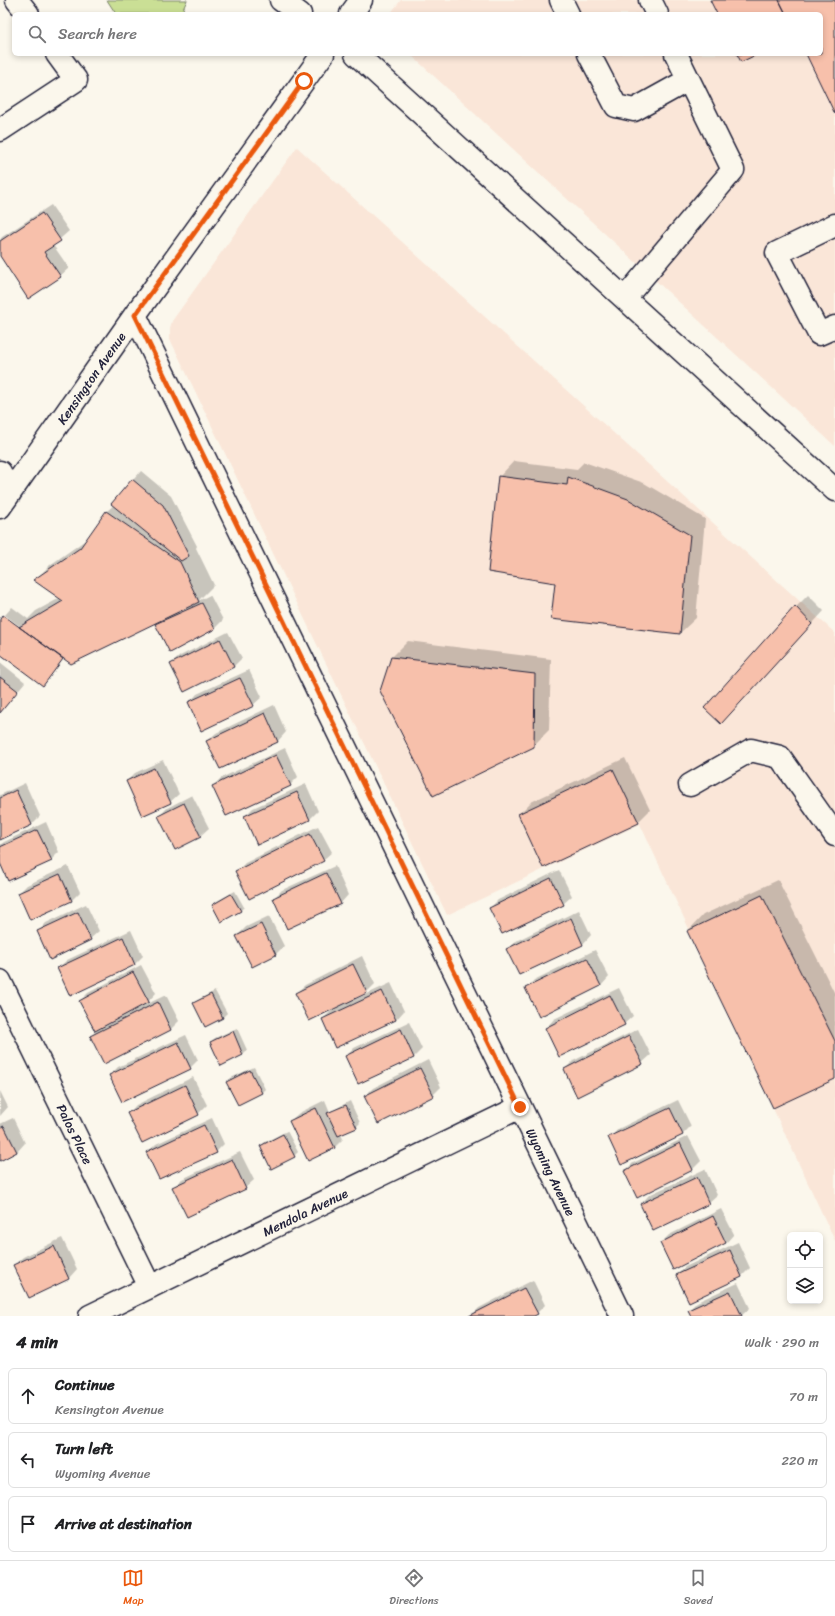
<!DOCTYPE html>
<html lang="en">
<head>
<meta charset="utf-8">
<style>
  body { margin:0; font-family:Sriracha,sans-serif; background:#f6f6f6; color:#202124 }
  .controls { position:absolute; right:12px; bottom:12px; display:grid; overflow:hidden; border-radius:6px; box-shadow:0 2px 6px #0003 }
  .controls button { width:36px; height:36px; display:grid; place-items:center; padding:0; border:0; border-bottom:1px solid #e0e0e0; background:#fff; color:#202124; font:20px sans-serif }
  .stop { position:absolute; width:12px; height:12px; margin:-9px; border:3px solid #ea580c; border-radius:50%; background:#fff }
  .stop.end { background:#ea580c; border-color:#fff; box-shadow:0 1px 4px #0008 }
  .list { margin:0; padding:0; list-style:none }
  h2 { display:flex; justify-content:space-between; align-items:center; height:52px; margin:0; padding:0 16px; font-size:17px }
  h2 small { font-size:13px; font-weight:400; color:#757577 }
  .list li { display:grid; grid-template-columns:26px 1fr auto; gap:12px; align-items:center; box-sizing:border-box; height:56px; margin:0 8px 8px; padding:0 8px; border:1px solid #e0e0e0; border-radius:6px }
  .list b { display:block; font-size:15px; white-space:nowrap }
  .list p { margin:0; font-size:13px; white-space:nowrap; color:#757577 }
  .list em { font-size:13px; font-style:normal; color:#757577 }
  .icon { flex:none; width:22px; height:22px; fill:none; stroke:currentColor; stroke-width:2; stroke-linecap:round; stroke-linejoin:round }
  .map { position:relative; flex:none; width:835px; height:1316px; overflow:hidden }
  .search { position:absolute; background:#fff; box-shadow:0 2px 6px #0003; left:12px; right:12px; top:12px; height:44px; display:flex; align-items:center; gap:10px; box-sizing:border-box; padding:0 14px; border-radius:6px; color:#757577; font-size:15px }
  .sheet { height:244px; background:#fff }
  nav { display:flex; justify-content:space-around; align-items:center; box-sizing:border-box; height:56px; border-top:1px solid #e0e0e0; background:#fff; font-size:11px; color:#757577 }
  nav a { display:grid; justify-items:center; gap:2px }
  nav .on { color:#ea580c }
  .map>svg:first-child { display:block }
</style>
</head>
<body>
<div class="map">
<svg width="835" height="1316" viewBox="0 0 835 1316">
  <rect width="100%" height="100%" fill="#fbf7ec"/>
  <filter id="ink" filterUnits="userSpaceOnUse"><feTurbulence type="fractalNoise" baseFrequency=".025" numOctaves="2"/><feDisplacementMap in="SourceGraphic" scale="8" xChannelSelector="R" yChannelSelector="G"/><feConvolveMatrix kernelMatrix="1 2 1 2 8 2 1 2 1" color-interpolation-filters="sRGB"/></filter>
  <g filter="url(#ink)">
    <path fill="#fae6d8" d="M 401,0 L 835,0 L 835,446 L 410,54 L 821,54 L 821,14 L 390,14 Z
      M 297,147 L 835,633 L 835,1241 L 640,824 L 447,915 L 170,339 L 170,328 L 172,321 Z"/>
    <path fill="#cadf95" stroke="#768068" d="M 107,0 L 187,0 L 181,14 L 116,14 Z"/>
    <path fill="#0003" d="M 51,205 L 69,231 L 53,245 L 69,268 L 60,276 L 0,255 L 0,240 L 2,237 Z
      M 514,461 L 577,469 L 584,462 L 644,483 L 705,519 L 696,618 L 680,633 L 556,582 L 499,477 Z
      M 141,471 L 171,496 L 197,546 L 196,548 L 214,585 L 198,601 L 210,595 L 223,620 L 214,629 L 156,624 L 162,619 L 64,658 L 43,685 L 0,653 L 0,621 L 20,628 L 21,627 L 5,615 L 12,607 L 28,619 L 36,611 L 60,598 L 35,580 L 50,565 L 87,539 L 107,511 L 114,505 L 112,504 Z
      M 808,595 L 824,611 L 733,710 L 796,607 Z
      M 228,632 L 242,658 L 233,667 L 171,664 L 180,656 Z
      M 408,641 L 551,659 L 549,730 L 533,746 L 392,657 Z
      M 0,662 L 25,682 L 0,712 Z
      M 249,670 L 262,697 L 253,705 L 189,703 L 197,694 Z
      M 274,705 L 286,732 L 278,741 L 220,768 L 207,741 L 216,733 Z
      M 285,748 L 298,777 L 290,785 L 213,786 L 221,778 Z
      M 625,758 L 650,810 L 638,822 L 519,814 L 531,802 Z
      M 163,760 L 179,794 L 170,802 L 127,781 L 135,773 Z
      M 25,783 L 40,816 L 32,824 L 0,839 L 0,795 Z
      M 306,784 L 318,811 L 310,819 L 245,816 L 253,808 Z
      M 192,795 L 209,828 L 200,836 L 159,817 L 167,808 Z
      M 46,822 L 59,852 L 51,860 L 0,860 L 0,845 L 4,842 Z
      M 318,826 L 332,852 L 323,860 L 236,872 L 245,863 Z
      M 68,866 L 80,892 L 72,900 L 31,919 L 19,893 L 27,885 Z
      M 335,866 L 348,895 L 340,904 L 274,898 L 282,890 Z
      M 559,870 L 572,896 L 563,904 L 490,908 L 498,900 Z
      M 778,880 L 835,994 L 835,1078 L 688,931 L 703,915 Z
      M 235,891 L 244,907 L 240,911 L 213,905 L 217,901 Z
      M 86,904 L 99,931 L 90,939 L 51,958 L 38,932 L 46,923 Z
      M 579,910 L 591,935 L 583,944 L 519,974 L 507,949 L 516,941 Z
      M 269,916 L 284,946 L 276,954 L 252,966 L 237,936 L 246,927 Z
      M 131,930 L 143,956 L 135,964 L 70,994 L 58,968 L 67,960 Z
      M 595,950 L 609,977 L 601,986 L 526,989 L 534,980 Z
      M 362,956 L 375,984 L 367,992 L 353,999 L 354,1000 L 391,983 L 404,1011 L 396,1020 L 323,1019 L 333,1009 L 296,993 L 305,985 Z
      M 141,965 L 156,993 L 145,1005 L 166,995 L 179,1021 L 171,1029 L 104,1062 L 91,1036 L 96,1031 L 80,1001 L 88,993 Z
      M 619,988 L 633,1016 L 624,1024 L 546,1028 L 554,1019 Z
      M 215,991 L 227,1013 L 223,1017 L 206,1026 L 194,1003 L 198,1000 Z
      M 409,1022 L 422,1049 L 414,1057 L 358,1083 L 346,1057 L 354,1048 Z
      M 237,1028 L 247,1050 L 243,1054 L 222,1064 L 211,1042 L 215,1038 Z
      M 638,1029 L 651,1055 L 642,1063 L 565,1069 L 573,1061 Z
      M 186,1035 L 198,1060 L 190,1068 L 110,1075 L 118,1067 Z
      M 428,1060 L 441,1087 L 433,1095 L 365,1096 L 373,1088 Z
      M 254,1067 L 265,1089 L 261,1093 L 227,1082 L 231,1078 Z
      M 193,1077 L 207,1105 L 198,1114 L 142,1142 L 128,1114 L 136,1105 Z
      M 0,1091 L 8,1107 L 0,1116 Z
      M 325,1100 L 330,1112 L 350,1101 L 360,1123 L 356,1127 L 341,1134 L 343,1139 L 335,1147 L 309,1159 L 290,1121 L 299,1113 Z
      M 678,1100 L 691,1126 L 682,1135 L 610,1138 L 618,1129 Z
      M 13,1118 L 25,1143 L 17,1152 L 0,1160 L 0,1124 Z
      M 212,1118 L 224,1144 L 216,1152 L 148,1152 L 156,1144 Z
      M 287,1131 L 298,1152 L 294,1156 L 261,1146 L 265,1142 Z
      M 688,1136 L 701,1161 L 693,1169 L 638,1197 L 625,1171 L 633,1163 Z
      M 240,1152 L 254,1180 L 245,1188 L 174,1187 L 182,1179 Z
      M 705,1169 L 717,1195 L 708,1203 L 641,1204 L 649,1195 Z
      M 721,1209 L 734,1234 L 726,1243 L 661,1243 L 669,1235 Z
      M 62,1238 L 77,1269 L 69,1278 L 29,1297 L 14,1265 L 23,1257 Z
      M 738,1242 L 750,1268 L 742,1276 L 689,1301 L 677,1275 L 685,1267 Z
      M 533,1280 L 545,1305 L 537,1313 L 532,1316 L 471,1316 L 479,1308 Z
      M 738,1283 L 750,1308 L 741,1316 L 692,1316 L 689,1310 L 697,1302 Z"/>
    <path fill="#f7c0ab" stroke="#22223b" d="M 710,0 L 779,0 L 786,14 L 717,14 Z
      M 779,0 L 835,0 L 835,114 L 806,54 L 821,54 L 821,14 L 786,14 Z
      M 737,54 L 758,54 L 741,62 Z
      M 42,213 L 61,241 L 44,252 L 61,277 L 28,299 L 0,256 L 0,241 Z
      M 498,476 L 567,485 L 568,477 L 628,499 L 690,535 L 680,634 L 551,619 L 555,583 L 488,572 Z
      M 132,479 L 163,505 L 189,556 L 181,561 L 111,504 Z
      M 106,511 L 180,562 L 199,602 L 71,664 L 19,627 L 63,601 L 33,580 L 80,548 Z
      M 202,603 L 215,629 L 170,653 L 155,624 Z
      M 795,606 L 812,624 L 721,724 L 704,708 Z
      M 3,615 L 63,659 L 43,686 L 0,654 L 0,619 Z
      M 220,639 L 234,667 L 184,692 L 170,664 Z
      M 391,657 L 535,674 L 534,747 L 433,796 L 380,691 Z
      M 0,677 L 18,691 L 0,713 Z
      M 240,678 L 254,706 L 201,731 L 188,702 Z
      M 265,713 L 278,742 L 220,769 L 206,741 Z
      M 276,755 L 291,786 L 226,816 L 212,786 Z
      M 154,768 L 171,803 L 142,816 L 126,781 Z
      M 613,769 L 639,823 L 543,868 L 518,814 Z
      M 16,790 L 32,825 L 0,840 L 0,798 Z
      M 297,792 L 310,820 L 257,845 L 244,816 Z
      M 184,803 L 201,837 L 175,850 L 158,816 Z
      M 37,830 L 52,861 L 8,881 L 0,863 L 0,847 Z
      M 310,834 L 324,861 L 249,899 L 235,871 Z
      M 326,873 L 341,904 L 287,929 L 273,898 Z
      M 60,874 L 72,901 L 30,920 L 18,893 Z
      M 551,878 L 564,905 L 502,934 L 489,908 Z
      M 231,894 L 241,911 L 221,922 L 212,905 Z
      M 762,895 L 835,1041 L 835,1079 L 773,1108 L 687,931 Z
      M 78,912 L 91,940 L 50,960 L 37,931 Z
      M 571,918 L 583,945 L 519,975 L 506,949 Z
      M 261,924 L 276,955 L 252,967 L 236,936 Z
      M 123,937 L 135,965 L 70,996 L 57,968 Z
      M 587,958 L 601,986 L 539,1017 L 525,988 Z
      M 353,964 L 367,993 L 309,1021 L 295,993 Z
      M 133,972 L 149,1002 L 95,1031 L 79,1001 Z
      M 382,991 L 396,1020 L 335,1048 L 322,1019 Z
      M 211,994 L 223,1018 L 205,1027 L 193,1003 Z
      M 610,995 L 625,1025 L 559,1057 L 545,1028 Z
      M 158,1002 L 171,1030 L 104,1064 L 90,1036 Z
      M 401,1029 L 414,1058 L 358,1084 L 345,1056 Z
      M 233,1031 L 243,1055 L 221,1066 L 210,1042 Z
      M 629,1036 L 643,1064 L 577,1097 L 564,1069 Z
      M 178,1042 L 191,1069 L 122,1102 L 109,1075 Z
      M 420,1068 L 434,1096 L 378,1124 L 364,1096 Z
      M 250,1070 L 262,1093 L 238,1105 L 226,1082 Z
      M 185,1085 L 199,1115 L 142,1143 L 127,1113 Z
      M 346,1105 L 357,1128 L 338,1136 L 327,1113 Z
      M 316,1108 L 335,1148 L 308,1161 L 289,1121 Z
      M 670,1108 L 683,1135 L 621,1165 L 608,1137 Z
      M 204,1125 L 217,1153 L 159,1179 L 146,1152 Z
      M 4,1126 L 17,1152 L 0,1161 L 0,1128 Z
      M 283,1134 L 295,1157 L 271,1169 L 260,1146 Z
      M 680,1143 L 693,1170 L 637,1198 L 624,1171 Z
      M 232,1159 L 246,1189 L 187,1217 L 172,1187 Z
      M 697,1177 L 709,1204 L 653,1231 L 640,1204 Z
      M 713,1216 L 726,1243 L 673,1270 L 660,1243 Z
      M 54,1246 L 69,1279 L 29,1298 L 13,1265 Z
      M 730,1250 L 742,1277 L 689,1302 L 676,1275 Z
      M 524,1288 L 538,1314 L 534,1316 L 469,1316 Z
      M 730,1291 L 742,1316 L 691,1316 L 688,1310 Z"/>
    <g fill="none" stroke-linecap="round" stroke-linejoin="round">
      <g stroke="#22223b" stroke-width="25">
        <path id="minor" d="M 17,0 L 28,14
          M 281,0 L 300,14
          M 561,0 L 568,14
          M 650,0 L 657,14
          M 351,14 L 361,0
          M 356,54 L 835,490
          M 589,54 L 616,106 L 634,110 L 688,80
          M 0,130 L 76,80 L 57,54
          M 835,225 L 777,253 L 819,334 L 835,327
          M 625,298 L 733,170 L 676,54
          M 135,315 L 622,1316
          M 0,472 L 10,493
          M 0,507 L 135,315 L 323,54
          M 690,785 L 751,750 L 780,757 L 835,835
          M 0,981 L 150,1287
          M 90,1316 L 520,1107"/>
      </g>
      <use href="#minor" stroke="#fbf7ec" stroke-width="22"/>
    </g>
  </g>
  <g fill="none" stroke-linecap="round" stroke-linejoin="round" filter="url(#ink)">
    <path stroke="#ea580c" stroke-width="5" d="M 304,81 L 135,315 L 520,1107"/>
  </g>
  <g text-anchor="middle" stroke-width="3" stroke-linejoin="round" paint-order="stroke">
    <g font-size="13" fill="#22223b" stroke="#fbf7ec">
      <text transform="translate(91 378) rotate(-55)" y="5">Kensington Avenue</text>
      <text transform="translate(75 1134) rotate(64)" y="5">Palos Place</text>
      <text transform="translate(551 1172) rotate(64)" y="5">Wyoming Avenue</text>
      <text transform="translate(305 1212) rotate(-26)" y="5">Mendola Avenue</text>
    </g>
  </g>
</svg>
<div class="controls">
<button><svg class="icon" aria-label="locate" viewBox="0 0 24 24"><circle cx="12" cy="12" r="6"/><path d="M12 2v4M12 18v4M2 12h4M18 12h4"/></svg></button>
<button><svg class="icon" aria-label="layers" viewBox="0 0 24 24"><path d="M12 4l9 5-9 5-9-5zM3 14l9 5 9-5"/></svg></button>
</div>
<div class="stop" style="left:304px;top:81px"></div>
<div class="stop end" style="left:520px;top:1107px"></div>
<div class="search"><svg class="icon" aria-label="search" viewBox="0 0 24 24"><circle cx="10" cy="10" r="6"/><path d="M15 15l6 6"/></svg>Search here</div>
</div>
<section class="sheet">
<h2>4 min<small>Walk · 290 m</small></h2>
<ul class="list">
<li><svg class="icon" aria-label="ahead" viewBox="0 0 24 24"><path d="M12 20V5M6 11l6-6 6 6"/></svg><div><b>Continue</b><p>Kensington Avenue</p></div><em>70 m</em></li>
<li><svg class="icon" aria-label="left" viewBox="0 0 24 24"><path d="M17 20v-9H6M10 6l-5 5 5 5"/></svg><div><b>Turn left</b><p>Wyoming Avenue</p></div><em>220 m</em></li>
<li><svg class="icon" aria-label="arrive" viewBox="0 0 24 24"><path d="M6 21V4h12l-3 4 3 4H6"/></svg><div><b>Arrive at destination</b></div></li>
</ul>
</section>
<nav>
<a class="on"><svg class="icon" aria-label="map" viewBox="0 0 24 24"><path d="M3 6l6-2 6 2 6-2v14l-6 2-6-2-6 2zM9 4v14M15 6v14"/></svg>Map</a>
<a><svg class="icon" aria-label="directions" viewBox="0 0 24 24"><path d="M12 3l9 9-9 9-9-9zM9 14v-3h6M13 9l2 2-2 2"/></svg>Directions</a>
<a><svg class="icon" aria-label="saved" viewBox="0 0 24 24"><path d="M7 4h10v16l-5-4-5 4z"/></svg>Saved</a>
</nav>
</body>
</html>
